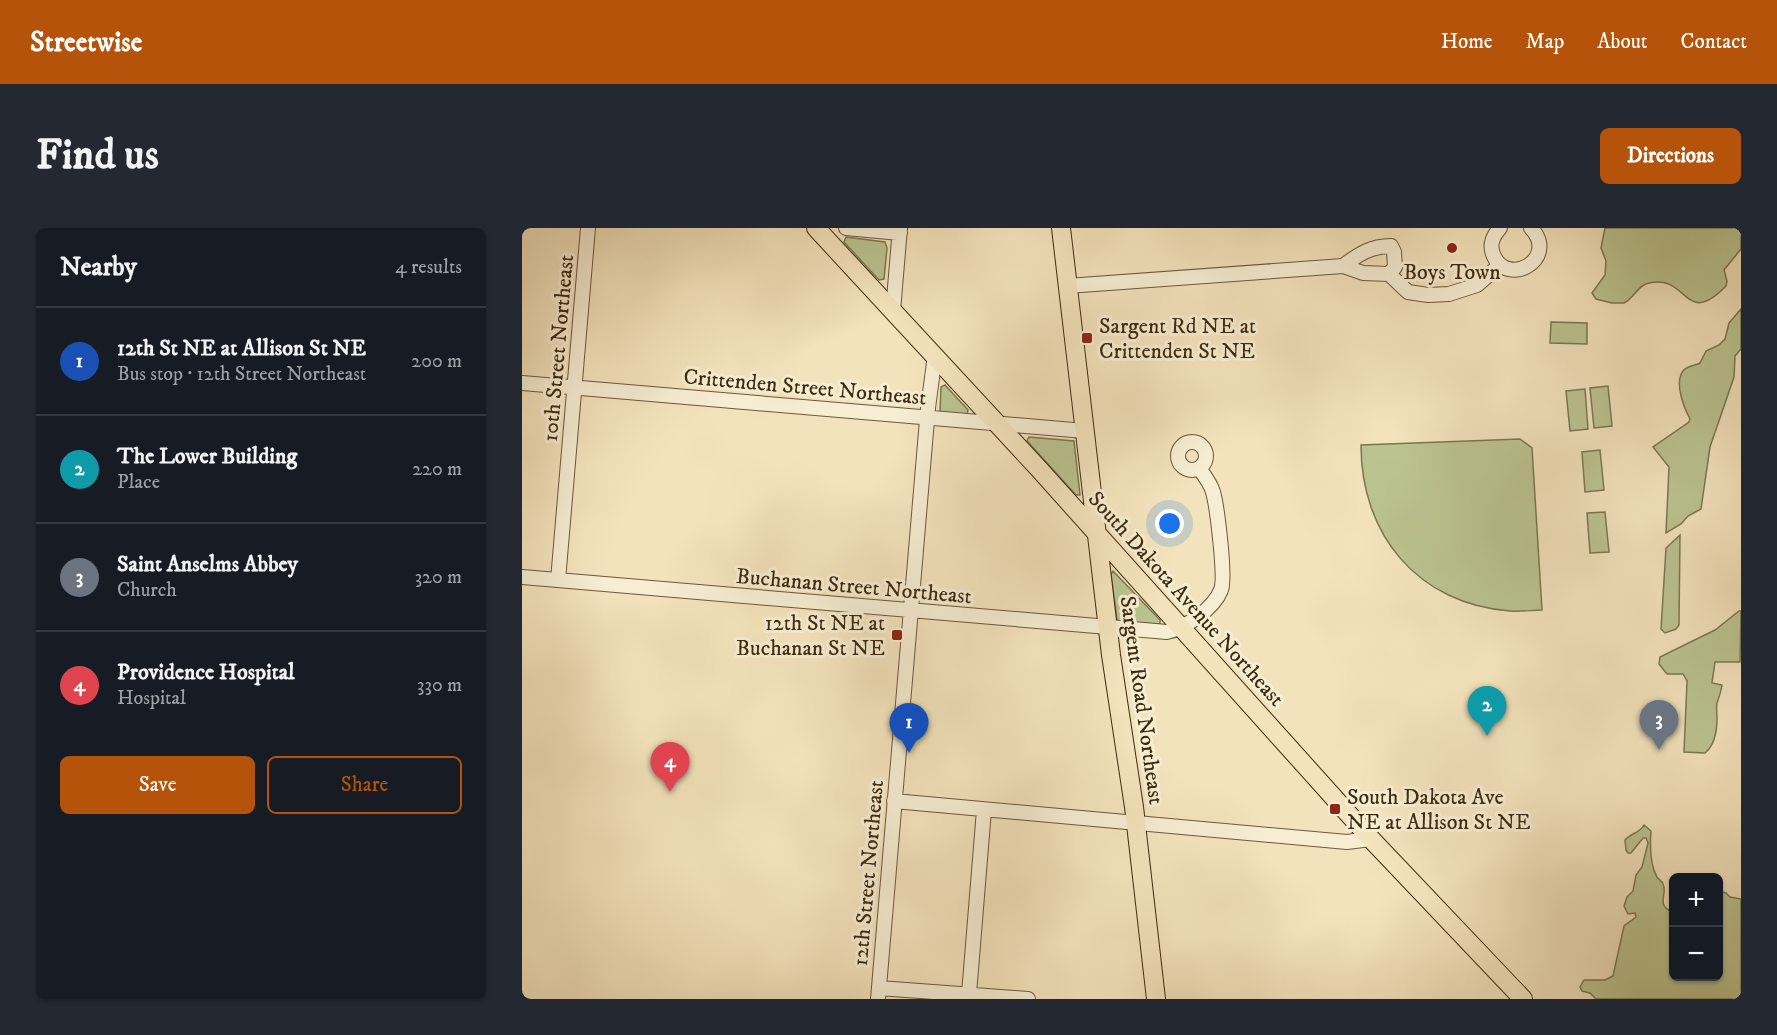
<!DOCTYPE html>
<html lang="en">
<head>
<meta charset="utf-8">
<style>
  body { margin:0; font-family:"IM FELL DW Pica",serif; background:#242831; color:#f1f3f6 }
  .controls { position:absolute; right:18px; bottom:18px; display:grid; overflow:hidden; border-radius:9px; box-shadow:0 2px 4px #0004 }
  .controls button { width:54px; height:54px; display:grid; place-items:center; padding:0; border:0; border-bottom:2px solid #363941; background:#171b24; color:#f1f3f6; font:30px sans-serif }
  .you { position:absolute; left:648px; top:296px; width:21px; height:21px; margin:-15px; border:4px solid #fff; border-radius:50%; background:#1a73e8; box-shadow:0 0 0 9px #1a73e833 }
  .badge { display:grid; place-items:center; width:39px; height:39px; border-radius:50%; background:#b45309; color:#fff; font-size:20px; font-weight:700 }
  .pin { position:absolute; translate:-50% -50px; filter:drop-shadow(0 2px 3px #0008) }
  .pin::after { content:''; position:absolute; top:32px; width:21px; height:18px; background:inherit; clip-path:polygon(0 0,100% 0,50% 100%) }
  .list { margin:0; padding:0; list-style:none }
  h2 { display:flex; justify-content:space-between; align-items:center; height:78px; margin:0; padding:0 24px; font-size:26px }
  h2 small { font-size:20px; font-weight:400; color:#9ea1a6 }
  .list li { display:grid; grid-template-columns:39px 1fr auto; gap:18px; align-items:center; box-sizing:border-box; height:108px; padding:0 24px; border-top:2px solid #363941 }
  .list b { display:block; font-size:22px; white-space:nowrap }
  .list p { margin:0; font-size:20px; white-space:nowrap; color:#9ea1a6 }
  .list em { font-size:20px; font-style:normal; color:#9ea1a6 }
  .actions { display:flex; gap:12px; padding:18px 24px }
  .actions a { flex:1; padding:14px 0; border:2px solid #b45309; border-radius:9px; text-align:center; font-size:21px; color:#b45309 }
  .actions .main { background:#b45309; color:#fff }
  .map { position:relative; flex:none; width:1219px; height:771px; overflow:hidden; border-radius:9px }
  header { display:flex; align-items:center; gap:36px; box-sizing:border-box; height:84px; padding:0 30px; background:#b45309; color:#fff }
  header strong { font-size:28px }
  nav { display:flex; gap:33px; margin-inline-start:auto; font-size:21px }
  .intro { display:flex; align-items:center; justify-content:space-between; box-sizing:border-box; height:144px; padding:0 36px }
  h1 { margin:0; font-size:42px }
  .button { padding:15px 27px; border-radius:9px; background:#b45309; color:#fff; font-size:21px; font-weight:700 }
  main { display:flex; gap:36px; padding:0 36px }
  aside { flex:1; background:#171b24; border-radius:9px; box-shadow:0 2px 4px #0004 }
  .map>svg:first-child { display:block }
</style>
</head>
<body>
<header>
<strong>Streetwise</strong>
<nav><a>Home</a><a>Map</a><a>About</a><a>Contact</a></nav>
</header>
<div class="intro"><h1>Find us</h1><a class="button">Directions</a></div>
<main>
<aside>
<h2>Nearby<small>4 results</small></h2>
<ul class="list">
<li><span class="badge" style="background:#1a4fb4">1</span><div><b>12th St NE at Allison St NE</b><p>Bus stop · 12th Street Northeast</p></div><em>200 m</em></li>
<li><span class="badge" style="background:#0f9aa8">2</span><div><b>The Lower Building</b><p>Place</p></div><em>220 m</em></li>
<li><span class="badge" style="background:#6b7280">3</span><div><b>Saint Anselms Abbey</b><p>Church</p></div><em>320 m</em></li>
<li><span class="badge" style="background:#e0444e">4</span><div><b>Providence Hospital</b><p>Hospital</p></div><em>330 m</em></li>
</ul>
<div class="actions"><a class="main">Save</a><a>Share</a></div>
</aside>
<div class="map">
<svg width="1219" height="771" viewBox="0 0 1219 771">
  <rect width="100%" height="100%" fill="#f3e3bc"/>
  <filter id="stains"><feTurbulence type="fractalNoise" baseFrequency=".00333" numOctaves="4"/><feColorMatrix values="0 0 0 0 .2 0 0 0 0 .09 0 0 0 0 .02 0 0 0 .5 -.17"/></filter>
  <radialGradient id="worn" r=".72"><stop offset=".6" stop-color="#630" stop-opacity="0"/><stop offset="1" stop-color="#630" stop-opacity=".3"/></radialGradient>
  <path fill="#bbc491" stroke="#7c7750" stroke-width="1.5" d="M 1083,0 L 1219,0 L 1219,21 L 1202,42 L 1205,53 L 1204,58 C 1162,101 1167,46 1127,55 C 1116,57 1112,70 1102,75 L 1090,75 L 1074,71 L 1070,65 L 1083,47 L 1084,33 L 1079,20 Z
    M 324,9 L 363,14 L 365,20 L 362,51 L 357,52 L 322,14 Z
    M 1219,81 L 1219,121 L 1213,128 L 1212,149 L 1188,219 L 1179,281 L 1166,288 L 1159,296 L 1144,305 L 1147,239 L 1131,219 L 1167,194 L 1168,191 C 1162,180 1152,155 1161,143 C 1164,138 1173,138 1178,135 L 1184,123 L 1197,117 L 1203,111 L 1207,95 Z
    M 1029,94 L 1065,95 L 1065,116 L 1028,115 Z
    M 423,157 L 446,182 L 445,187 L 418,184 L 419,159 Z
    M 1086,158 L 1090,198 L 1072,200 L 1068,160 Z
    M 1063,161 L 1066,201 L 1048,203 L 1044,163 Z
    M 507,209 L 552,213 L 558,267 L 554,267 L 505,213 Z
    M 998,211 L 1010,220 L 1020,382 C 1010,382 998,384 988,383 C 896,376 839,307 839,217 Z
    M 1078,222 L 1082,262 L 1063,264 L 1060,224 Z
    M 1083,284 L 1087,324 L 1068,325 L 1065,285 Z
    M 1158,307 L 1157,397 L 1154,401 L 1143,405 L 1139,401 L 1144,320 Z
    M 591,343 L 638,392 L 638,396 L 597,394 L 595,392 L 589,346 Z
    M 1217,383 L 1219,383 L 1218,434 L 1193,434 L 1190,455 L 1200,457 C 1199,464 1197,469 1195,475 C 1194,479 1195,485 1195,490 C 1195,502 1193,517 1183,525 L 1162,524 L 1165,453 L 1161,446 L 1145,446 L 1137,436 L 1138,429 L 1193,402 Z
    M 1122,597 L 1129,603 C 1128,616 1128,637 1135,649 C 1137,652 1140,653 1141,656 C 1146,666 1133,678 1151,684 L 1152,748 L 1196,748 L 1197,663 L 1204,665 L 1208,669 L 1219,671 L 1219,771 L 1074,771 L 1068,765 L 1060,763 L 1058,759 L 1062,752 L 1083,752 L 1091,748 L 1102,698 L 1114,689 L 1113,685 L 1106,686 L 1102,678 L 1105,669 L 1111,663 L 1114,647 L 1120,639 L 1126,615 L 1124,610 L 1121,610 L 1109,625 L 1106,625 L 1104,622 L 1103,612 C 1109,605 1118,605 1122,597 Z"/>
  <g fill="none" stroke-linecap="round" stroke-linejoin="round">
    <g stroke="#6b583a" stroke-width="16">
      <path id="minor" d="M 324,0 L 378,5
        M 978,0 C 971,8 967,16 971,26 C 984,61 1038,31 1009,0
        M 867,46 L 886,64 L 906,67 L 927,66 L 955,57 L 978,37
        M 545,58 L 821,38 C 837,26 849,18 869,18 L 872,24 L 873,39 L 867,46 L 841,45 L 821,38
        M 371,83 L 378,0
        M 0,155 L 563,203
        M656 228a14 14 0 1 1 28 0a14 14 0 1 1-28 0Z
        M 0,349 L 645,404 C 664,400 692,380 699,362 C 704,350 695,278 691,264 C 689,256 682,247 677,240
        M 36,352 L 66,0
        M 372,573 L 825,614 L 849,611
        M 357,760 L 506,771
        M 447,766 L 462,582
        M 356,771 L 406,180 L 413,127"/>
    </g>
    <g stroke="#3e2a0e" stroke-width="20">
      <path id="major" d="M 294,0 L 517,241 L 849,611 L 1001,771
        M 539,0 L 589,427 L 612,579 L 634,771"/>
    </g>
    <use href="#minor" stroke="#f7edd3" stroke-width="14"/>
    <use href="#major" stroke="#f3e3bc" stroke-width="18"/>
  </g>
  <g fill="#8f2418" stroke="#f7edd3" stroke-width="2">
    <circle cx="930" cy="20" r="6"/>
    <rect x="559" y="104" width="12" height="12" rx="3"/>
    <rect x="369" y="401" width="12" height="12" rx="3"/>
    <rect x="807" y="575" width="12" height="12" rx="3"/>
  </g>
  <g text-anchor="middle" stroke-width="6" stroke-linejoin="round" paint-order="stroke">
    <g font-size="22" fill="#3e2a0e" stroke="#f7edd3" text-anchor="start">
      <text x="930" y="51" text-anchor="middle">Boys Town</text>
      <text x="577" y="105">Sargent Rd NE at<tspan x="577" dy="25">Crittenden St NE</tspan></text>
      <text x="363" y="402" text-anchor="end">12th St NE at<tspan x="363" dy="25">Buchanan St NE</tspan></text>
      <text x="825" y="576">South Dakota Ave<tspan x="825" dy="25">NE at Allison St NE</tspan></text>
    </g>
    <g font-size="22" fill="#3e2a0e" stroke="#f7edd3">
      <text transform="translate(35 120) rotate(-85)" y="8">10th Street Northeast</text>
      <text transform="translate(283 158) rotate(5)" y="8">Crittenden Street Northeast</text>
      <text transform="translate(332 357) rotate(5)" y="8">Buchanan Street Northeast</text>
      <text transform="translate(665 370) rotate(48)" y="8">South Dakota Avenue Northeast</text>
      <text transform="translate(621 472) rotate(82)" y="8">Sargent Road Northeast</text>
      <text transform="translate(345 645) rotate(-85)" y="8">12th Street Northeast</text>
    </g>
  </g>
  <rect width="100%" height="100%" filter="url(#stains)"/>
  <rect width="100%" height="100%" fill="url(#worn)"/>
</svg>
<div class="controls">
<button>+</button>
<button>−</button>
</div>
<div class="you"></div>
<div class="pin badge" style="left:387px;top:525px;background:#1a4fb4">1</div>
<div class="pin badge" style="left:965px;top:508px;background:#0f9aa8">2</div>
<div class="pin badge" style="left:1137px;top:522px;background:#6b7280">3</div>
<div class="pin badge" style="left:148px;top:564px;background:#e0444e">4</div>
</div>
</main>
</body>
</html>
